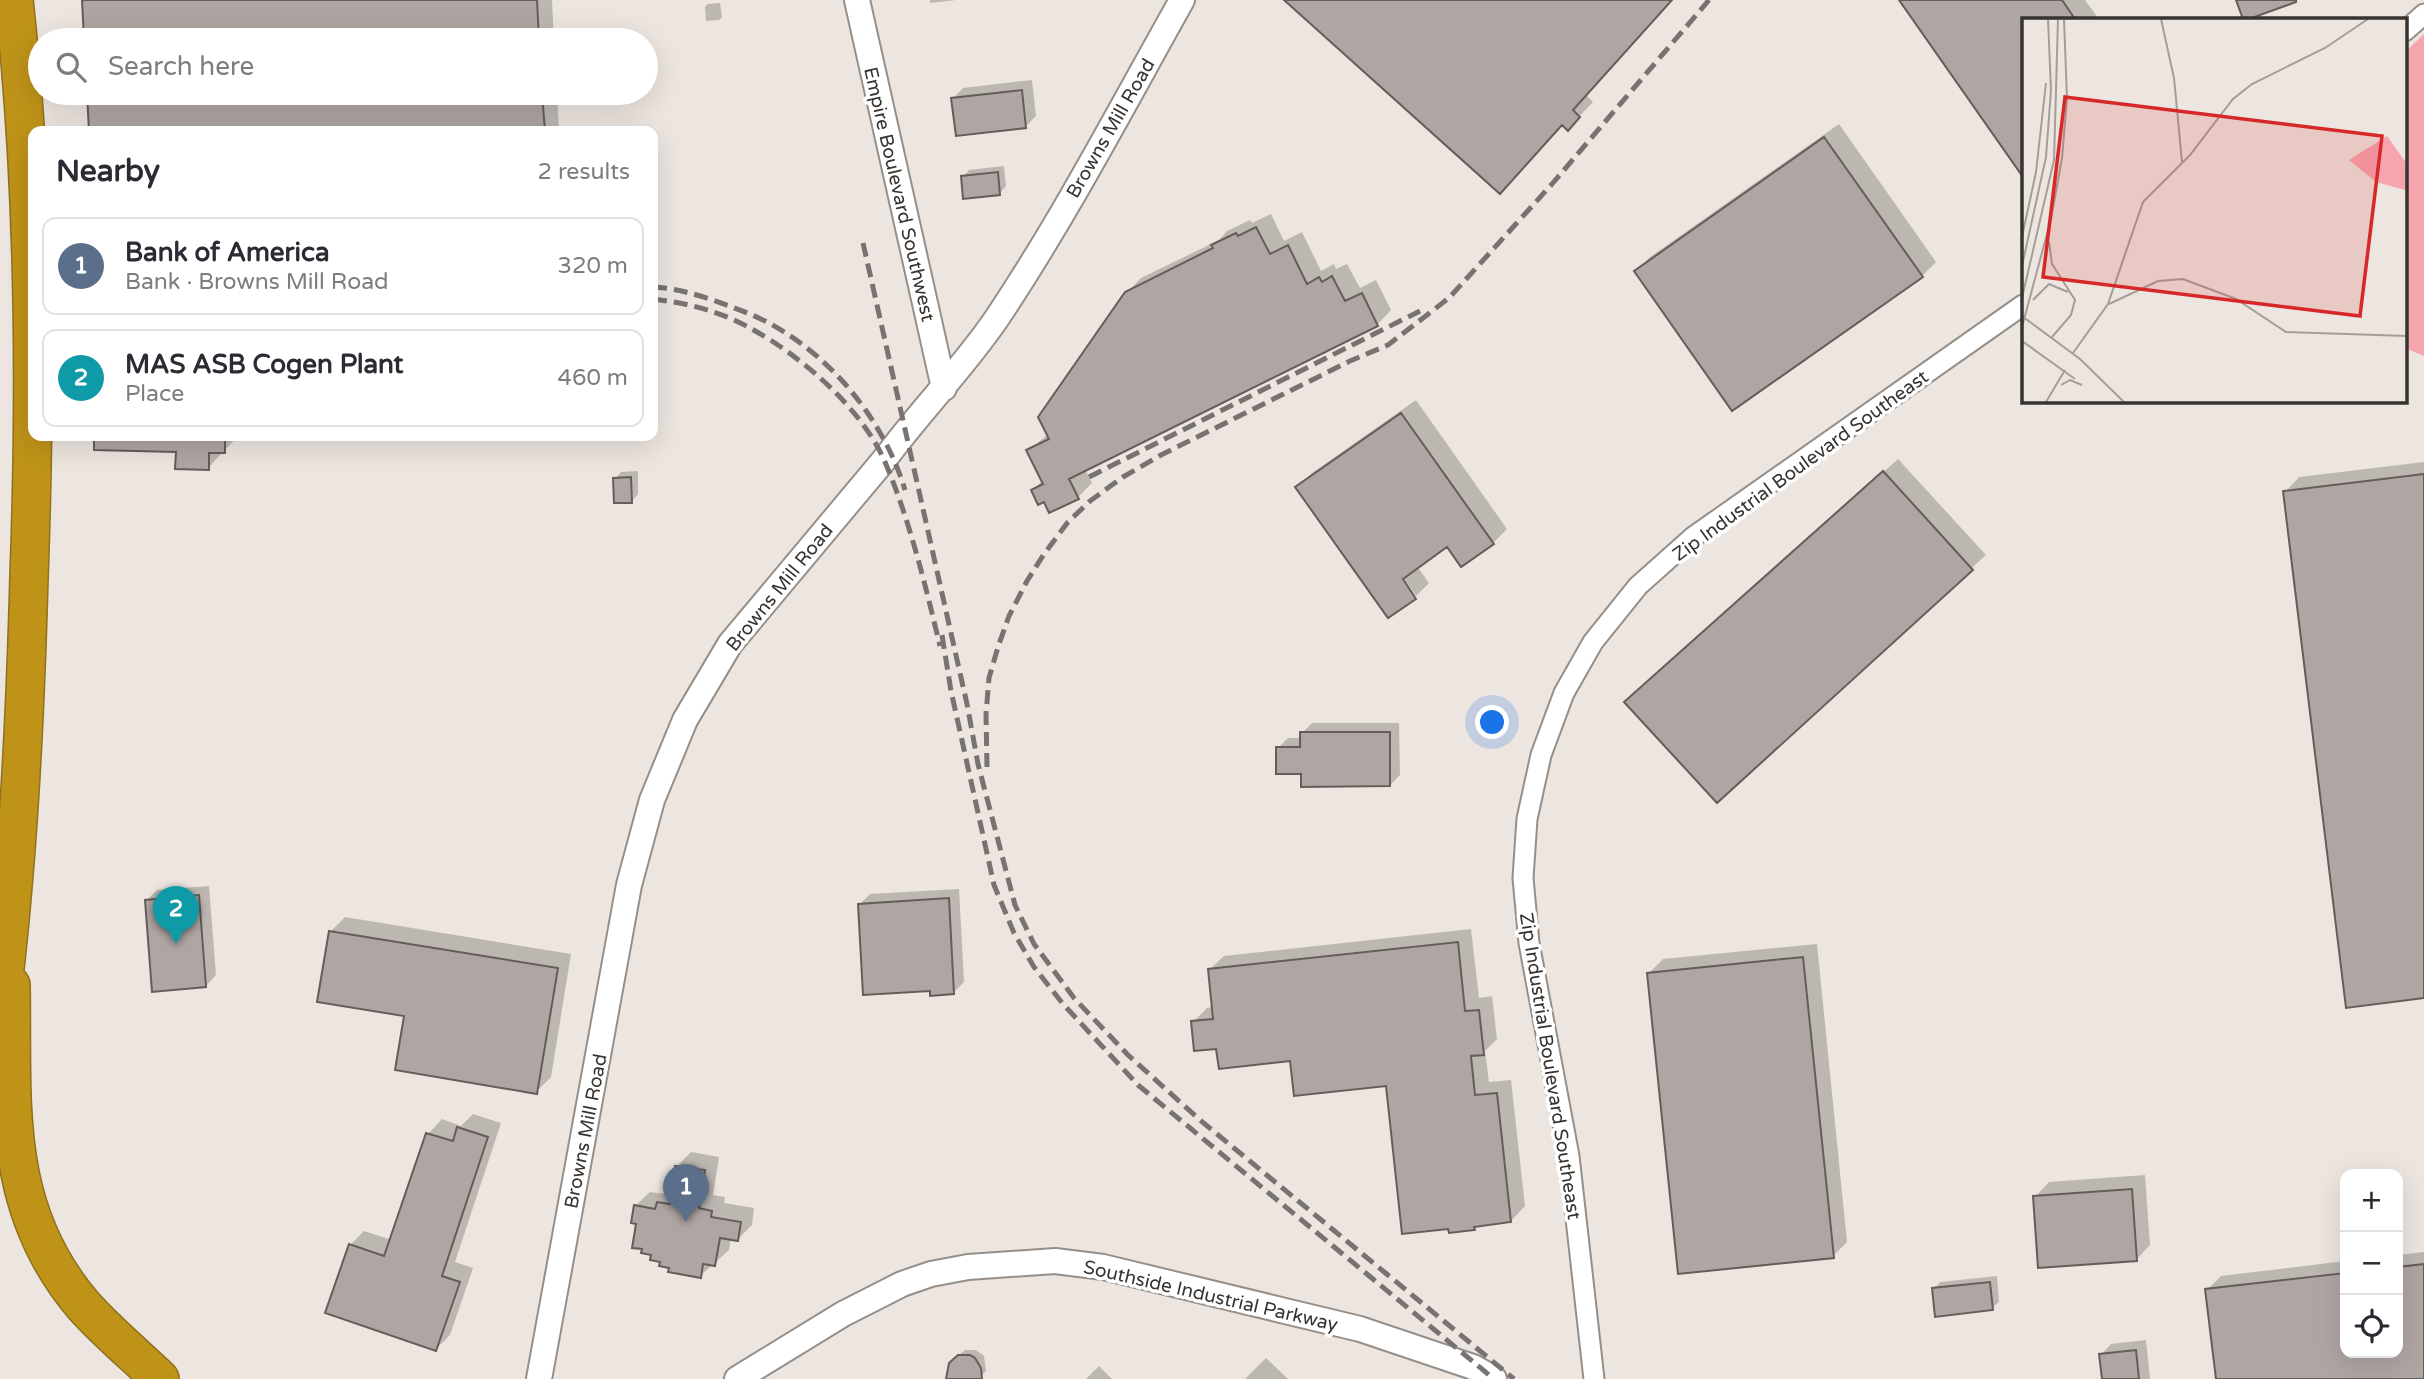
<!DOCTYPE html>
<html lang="en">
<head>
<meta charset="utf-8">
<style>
  body { margin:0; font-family:"Varela Round",sans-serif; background:#f2f2f3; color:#2b2b33 }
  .controls { position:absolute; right:21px; bottom:21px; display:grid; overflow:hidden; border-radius:14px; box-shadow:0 7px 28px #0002 }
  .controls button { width:63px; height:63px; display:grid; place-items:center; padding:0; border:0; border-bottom:2px solid #e1e1e2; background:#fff; color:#2b2b33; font:35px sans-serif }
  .you { position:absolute; left:1493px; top:723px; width:24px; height:24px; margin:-18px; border:5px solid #fff; border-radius:50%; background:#1a73e8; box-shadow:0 0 0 10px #1a73e833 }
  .badge { display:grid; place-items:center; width:46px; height:46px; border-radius:50%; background:#6838af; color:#fff; font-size:23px; font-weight:700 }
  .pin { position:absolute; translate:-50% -58px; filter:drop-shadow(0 2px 4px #0008) }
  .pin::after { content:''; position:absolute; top:37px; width:24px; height:21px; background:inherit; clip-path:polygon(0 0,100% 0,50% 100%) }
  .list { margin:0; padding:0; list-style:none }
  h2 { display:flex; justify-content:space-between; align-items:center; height:91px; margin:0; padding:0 28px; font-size:30px }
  h2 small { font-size:23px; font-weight:400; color:#7c7c81 }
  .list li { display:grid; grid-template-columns:46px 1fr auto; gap:21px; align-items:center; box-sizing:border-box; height:98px; margin:0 14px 14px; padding:0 14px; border:2px solid #e1e1e2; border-radius:14px }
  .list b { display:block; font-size:26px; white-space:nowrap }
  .list p { margin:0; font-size:23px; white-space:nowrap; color:#7c7c81 }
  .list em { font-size:23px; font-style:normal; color:#7c7c81 }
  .icon { flex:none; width:38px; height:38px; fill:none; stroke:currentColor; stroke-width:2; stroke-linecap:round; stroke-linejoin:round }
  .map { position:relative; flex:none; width:2424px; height:1379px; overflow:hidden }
  .search { position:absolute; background:#fff; box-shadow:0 7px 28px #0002; left:28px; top:28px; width:630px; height:77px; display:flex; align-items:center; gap:18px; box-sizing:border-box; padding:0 24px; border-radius:38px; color:#7c7c81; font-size:26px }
  .panel { position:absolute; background:#fff; box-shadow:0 7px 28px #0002; left:28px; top:126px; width:630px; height:315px; border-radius:14px }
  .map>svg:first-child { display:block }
</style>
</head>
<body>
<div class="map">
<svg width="2424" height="1379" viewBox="0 0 2424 1379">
  <rect width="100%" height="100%" fill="#ede5df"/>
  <path fill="#f6a5ae" d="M 2424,34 L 2424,356 L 2405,348 L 2405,52 Z"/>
  <path fill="#0003" d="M 84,0 L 552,0 L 554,40 L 86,40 Z
    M 930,0 L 956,0 L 930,3 Z
    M 1287,0 L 1671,0 L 1586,95 L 1593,102 L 1568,128 L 1562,123 Z
    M 1901,0 L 2085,0 L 2099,19 L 2023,19 L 2023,174 Z
    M 720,3 L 722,17 L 719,20 L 706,21 L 705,7 L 708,4 Z
    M 1032,80 L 1036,116 L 1026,126 L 953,98 L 963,88 Z
    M 89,93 L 557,93 L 559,131 L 91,131 Z
    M 1839,124 L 1936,262 L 1922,276 L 1636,271 L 1650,257 Z
    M 1004,166 L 1006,186 L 1000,193 L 963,177 L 969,170 Z
    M 1271,214 L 1284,241 L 1302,232 L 1321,271 L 1334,264 L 1336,269 L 1347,264 L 1360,288 L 1376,280 L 1391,310 L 1377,325 L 1085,469 L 1092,483 L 1078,497 L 1044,500 L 1033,490 L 1043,480 L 1028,451 L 1048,434 L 1126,293 L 1141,278 L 1219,240 L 1227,231 L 1250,220 L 1252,223 Z
    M 1416,400 L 1507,529 L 1493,543 L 1447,545 L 1417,566 L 1429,583 L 1416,596 L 1399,571 L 1396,573 L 1415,597 L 1388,616 L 1298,488 L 1312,473 Z
    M 96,436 L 238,436 L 208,468 L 177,450 L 96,449 Z
    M 1898,459 L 1986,555 L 1717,800 L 1641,688 Z
    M 2424,462 L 2424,997 L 2285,492 L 2299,477 Z
    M 638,471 L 638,494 L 632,501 L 615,479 L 621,472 Z
    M 1312,723 L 1399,723 L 1400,775 L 1390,785 L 1302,772 L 1278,748 L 1288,738 L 1302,738 L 1302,733 Z
    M 209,886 L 216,975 L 206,986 L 147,900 L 157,890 Z
    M 959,889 L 964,982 L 953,993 L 931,989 L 860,904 L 870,894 Z
    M 345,917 L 571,954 L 551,1077 L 536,1092 L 406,1014 L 331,931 Z
    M 1471,929 L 1479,998 L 1492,996 L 1497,1039 L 1485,1051 L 1489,1082 L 1511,1080 L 1525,1206 L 1511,1221 L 1479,1224 L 1474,1229 L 1387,1084 L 1291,1059 L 1218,1047 L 1193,1022 L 1207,1008 L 1213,1007 L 1209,970 L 1224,956 Z
    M 1817,944 L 1847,1242 L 1833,1256 L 1649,973 L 1663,959 Z
    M 473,1114 L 501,1123 L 455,1262 L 473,1268 L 450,1335 L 436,1349 L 350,1245 L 364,1231 L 392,1240 L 428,1134 L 442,1119 L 461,1126 Z
    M 691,1152 L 719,1157 L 713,1195 L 725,1197 L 724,1203 L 754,1208 L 752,1225 L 738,1239 L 731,1238 L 729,1250 L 700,1276 L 671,1266 L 653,1253 L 638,1223 L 635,1206 L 650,1192 L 666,1194 L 672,1188 L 677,1166 Z
    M 2145,1175 L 2150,1245 L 2136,1260 L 2035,1197 L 2049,1182 Z
    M 2424,1252 L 2424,1379 L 2217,1379 L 2207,1290 L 2221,1276 L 2345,1261 L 2345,1353 L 2398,1353 L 2398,1255 Z
    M 1997,1276 L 1999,1302 L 1992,1308 L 1934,1289 L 1940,1282 Z
    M 2146,1340 L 2150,1379 L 2104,1379 L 2101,1355 L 2111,1344 Z
    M 965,1350 L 976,1350 L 984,1356 L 986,1371 L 979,1379 L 950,1379 L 954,1359 Z
    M 1266,1358 L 1288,1379 L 1245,1379 Z
    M 1099,1366 L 1112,1379 L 1086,1379 Z"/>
  <path fill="#afa6a3" stroke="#655d5a" stroke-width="2" d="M 82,0 L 537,0 L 539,40 L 84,40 Z
    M 1284,0 L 1672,0 L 1573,110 L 1580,117 L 1568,131 L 1562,125 L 1500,194 Z
    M 1899,0 L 2062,0 L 2075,19 L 2023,19 L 2023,177 Z
    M 2236,0 L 2296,0 L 2296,2 L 2249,19 L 2243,19 Z
    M 1022,90 L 1026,128 L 956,136 L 951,98 Z
    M 87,93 L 542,93 L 545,131 L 89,131 Z
    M 1824,137 L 1923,277 L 1732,411 L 1634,271 Z
    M 998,172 L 1000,195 L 963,199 L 961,176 Z
    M 1256,227 L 1270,254 L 1288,245 L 1307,284 L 1319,277 L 1322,282 L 1332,276 L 1345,301 L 1362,293 L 1378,326 L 1069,479 L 1079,499 L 1049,513 L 1044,502 L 1038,505 L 1031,490 L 1043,484 L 1026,450 L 1049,439 L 1038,417 L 1125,292 L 1213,248 L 1211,245 L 1236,233 L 1238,236 Z
    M 1401,413 L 1494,544 L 1461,567 L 1447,547 L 1403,579 L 1416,599 L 1388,618 L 1295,487 Z
    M 94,436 L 225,436 L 225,453 L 209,453 L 209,470 L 175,469 L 176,452 L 94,450 Z
    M 1883,471 L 1973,570 L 1717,803 L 1624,702 Z
    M 2424,474 L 2424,998 L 2346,1008 L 2283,491 Z
    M 631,477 L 632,503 L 614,503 L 613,478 Z
    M 1300,732 L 1390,732 L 1390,786 L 1301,787 L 1301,774 L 1276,774 L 1276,747 L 1300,747 Z
    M 199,895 L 206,987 L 152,992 L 145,900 Z
    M 949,898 L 954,994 L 930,996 L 930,991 L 863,995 L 858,904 Z
    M 329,931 L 558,968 L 537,1094 L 395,1070 L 404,1016 L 317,1002 Z
    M 1458,942 L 1465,1011 L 1479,1010 L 1484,1055 L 1471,1056 L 1475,1095 L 1497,1093 L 1511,1222 L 1474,1227 L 1475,1230 L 1449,1233 L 1448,1229 L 1402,1234 L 1386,1086 L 1294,1096 L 1290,1061 L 1219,1069 L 1216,1049 L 1194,1051 L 1191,1021 L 1213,1019 L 1208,969 Z
    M 1803,957 L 1834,1258 L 1678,1274 L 1647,973 Z
    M 457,1127 L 488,1137 L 442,1276 L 460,1282 L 436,1351 L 325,1313 L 349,1244 L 384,1256 L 426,1133 L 453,1141 Z
    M 675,1166 L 705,1170 L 699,1208 L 712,1211 L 711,1217 L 741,1222 L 738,1241 L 720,1238 L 715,1266 L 703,1264 L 701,1278 L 668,1272 L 669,1268 L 659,1266 L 660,1262 L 650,1260 L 651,1255 L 641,1253 L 642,1249 L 632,1248 L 636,1224 L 631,1223 L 634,1205 L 655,1209 L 657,1202 L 670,1204 Z
    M 2132,1189 L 2137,1261 L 2038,1268 L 2033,1196 Z
    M 2424,1264 L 2424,1379 L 2216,1379 L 2205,1289 L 2345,1273 L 2345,1353 L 2398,1353 L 2398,1267 Z
    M 1990,1282 L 1993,1310 L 1935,1317 L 1932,1288 Z
    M 2136,1350 L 2139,1379 L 2102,1379 L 2099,1354 Z
    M 958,1355 L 970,1355 L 975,1358 L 981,1368 L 982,1379 L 946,1379 L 949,1363 Z"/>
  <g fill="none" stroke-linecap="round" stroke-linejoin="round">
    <g stroke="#968f89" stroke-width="23">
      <path id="minor" d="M 2405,31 L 2424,14
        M 1594,1379 L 1569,1156 L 1529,943 L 1523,878 L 1527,819 L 1541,755 L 1564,693 L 1593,642 L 1638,586 L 1693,537 L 2023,305"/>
    </g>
    <g stroke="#968f89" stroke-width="28">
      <path id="tertiary" d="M 857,0 L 944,388
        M 539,1379 L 629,885 L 652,800 L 685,720 L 730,644 L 884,460 C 920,411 963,368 997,318 C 1065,216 1122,107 1182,0
        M 737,1379 L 843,1314 L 902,1284 L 931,1274 L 968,1267 L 1055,1261 L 1103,1267 L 1360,1329 L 1473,1367 L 1494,1379"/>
    </g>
    <g stroke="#8e7121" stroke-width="40">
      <path id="motorway" d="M 11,985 C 13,1104 0,1207 83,1305 C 106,1331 135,1355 160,1379
        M 0,1011 C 18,867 25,722 29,577 C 36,385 35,191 14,0"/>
    </g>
    <use href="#minor" stroke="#fff" stroke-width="19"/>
    <use href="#tertiary" stroke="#fff" stroke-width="24"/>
    <use href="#motorway" stroke="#be9318" stroke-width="37"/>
    <path stroke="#787370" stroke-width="5" stroke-dasharray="14 7" stroke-linecap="butt" d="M 863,243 L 967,704 L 978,764 L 1015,905 L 1034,944 L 1074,998 L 1128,1055 L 1200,1120 L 1514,1379
      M 653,287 C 673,288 691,293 710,299 C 729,306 747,312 765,321 C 830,354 884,420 905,490
      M 653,299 C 686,303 720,311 750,328 C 800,355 862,408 885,462 C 910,521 925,584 940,646
      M 1089,477 L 1420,311
      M 942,635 L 951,691 L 994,885 L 1014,933 L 1034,967 L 1063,1004 L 1138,1085 L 1494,1379
      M 987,767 L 986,714 L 989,678 L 998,647 L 1009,616 L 1027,581 L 1044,554 L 1068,522 L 1090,501 L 1123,477 L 1161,455 L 1350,361 L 1388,345 L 1449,298 L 1552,184 L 1709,0"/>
  </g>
  <g text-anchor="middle" stroke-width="7" stroke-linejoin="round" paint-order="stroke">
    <g font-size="19" fill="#363331" stroke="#fff">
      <text transform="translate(1110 128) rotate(-60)" y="7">Browns Mill Road</text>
      <text transform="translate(900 194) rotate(77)" y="7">Empire Boulevard Southwest</text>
      <text transform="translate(1800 465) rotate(-36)" y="7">Zip Industrial Boulevard Southeast</text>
      <text transform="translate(779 587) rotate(-51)" y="7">Browns Mill Road</text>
      <text transform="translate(1551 1066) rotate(81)" y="7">Zip Industrial Boulevard Southeast</text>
      <text transform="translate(585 1131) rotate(-79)" y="7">Browns Mill Road</text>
      <text transform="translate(1211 1295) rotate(13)" y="7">Southside Industrial Parkway</text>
    </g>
  </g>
  <g transform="translate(2022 18)">
    <rect width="385" height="385" fill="#ede5df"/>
    <path d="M 365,118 L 385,146 L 385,216 L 383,172 L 354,164 L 327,142 Z" fill="#f6a5ae"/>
    <path fill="none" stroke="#a49e99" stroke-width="2" d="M 139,1 L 152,60 L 160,144M 0,219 L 14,154 L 24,65M 27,224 L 30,246 L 53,282 L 49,297 L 30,319M 0,248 L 24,139 L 29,72 L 26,1M 0,280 L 32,142 L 36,1M 11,282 L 27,266 L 46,274M 87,286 L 136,263 L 161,261 L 214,281 L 264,314 L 385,318M 0,298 L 58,341 L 102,384M 0,309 L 29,201 L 40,140 L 45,81 L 42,1M 0,323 L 53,361M 51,335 L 86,286 L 121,184 L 168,137 L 211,81 L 230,66 L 303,30 L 346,1M 39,367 L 48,362 L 60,367M 24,384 L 43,352"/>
    <path fill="#d62828" fill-opacity="0.15" stroke="#d62828" stroke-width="3.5" d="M 43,79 L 360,118 L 338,298 L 21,259 Z"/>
    <rect width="385" height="385" fill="none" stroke="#363331" stroke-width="3.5"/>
  </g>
</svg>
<div class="controls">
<button>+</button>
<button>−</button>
<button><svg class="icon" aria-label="locate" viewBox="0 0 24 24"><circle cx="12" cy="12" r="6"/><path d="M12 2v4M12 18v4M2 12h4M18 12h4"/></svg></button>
</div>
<div class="you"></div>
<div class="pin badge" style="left:686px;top:1222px;background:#5c6f8a">1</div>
<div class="pin badge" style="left:176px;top:944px;background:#0f9aa8">2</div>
<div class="search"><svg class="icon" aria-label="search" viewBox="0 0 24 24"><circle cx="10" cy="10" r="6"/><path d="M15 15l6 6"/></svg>Search here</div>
<section class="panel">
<h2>Nearby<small>2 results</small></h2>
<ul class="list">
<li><span class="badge" style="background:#5c6f8a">1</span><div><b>Bank of America</b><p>Bank · Browns Mill Road</p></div><em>320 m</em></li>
<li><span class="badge" style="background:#0f9aa8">2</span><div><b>MAS ASB Cogen Plant</b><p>Place</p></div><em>460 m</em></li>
</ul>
</section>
</div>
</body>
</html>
